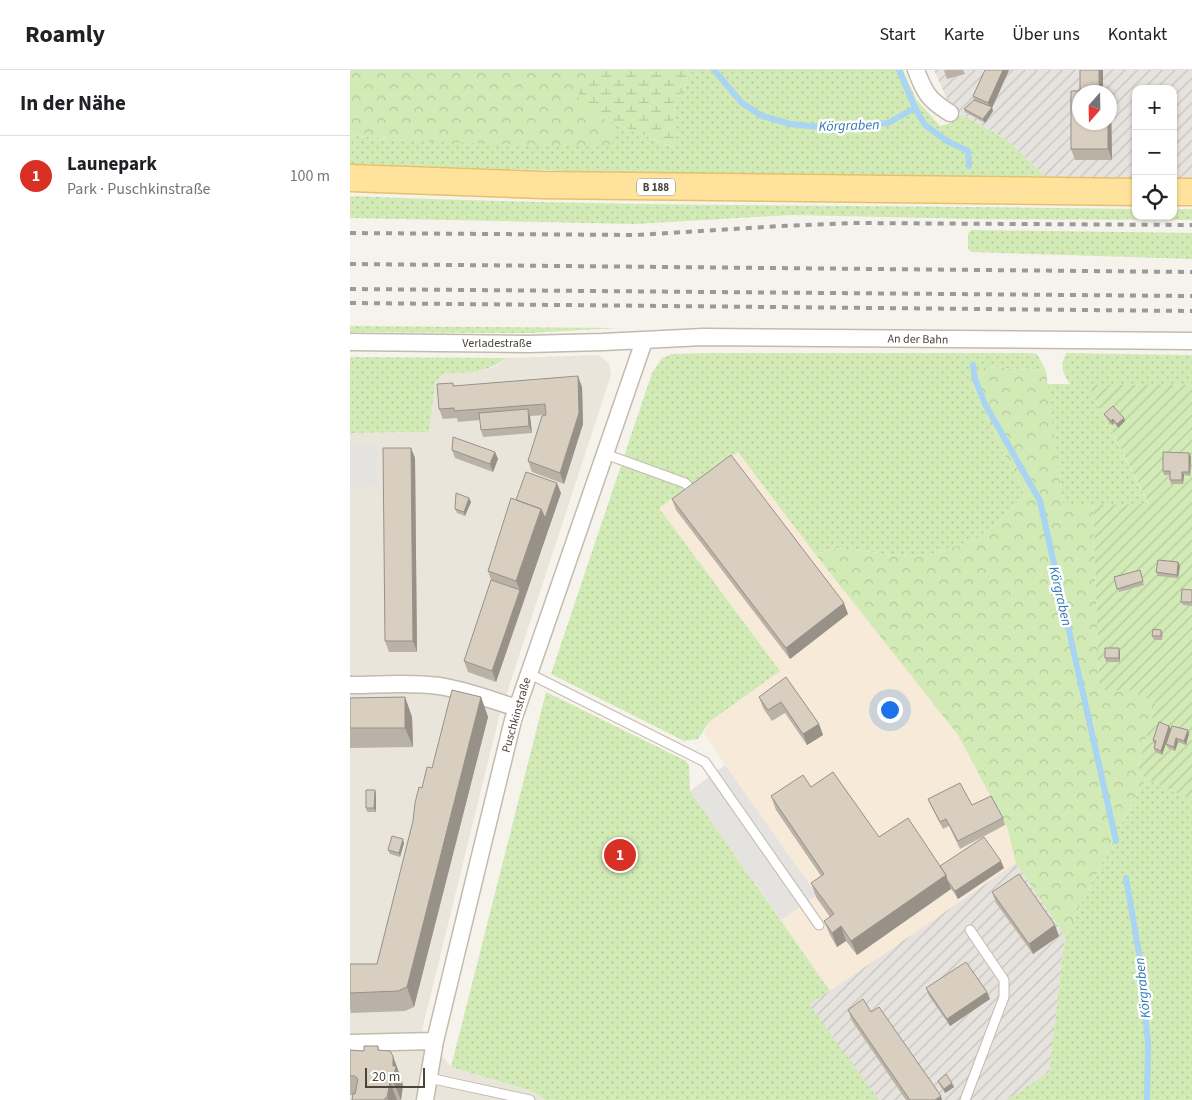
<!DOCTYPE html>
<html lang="de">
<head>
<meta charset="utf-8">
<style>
  body { margin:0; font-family:"Source Sans 3",sans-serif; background:#f6f6f6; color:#202124 }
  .controls { position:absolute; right:15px; top:15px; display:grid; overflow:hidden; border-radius:10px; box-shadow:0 1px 4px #0004 }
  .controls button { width:45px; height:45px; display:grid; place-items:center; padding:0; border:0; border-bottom:1px solid #e0e0e0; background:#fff; color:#202124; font:25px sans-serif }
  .compass { position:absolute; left:722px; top:15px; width:45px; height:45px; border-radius:50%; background:#fff; box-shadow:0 1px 4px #0004; rotate:200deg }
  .scale { position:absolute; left:15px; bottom:12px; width:60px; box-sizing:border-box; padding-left:5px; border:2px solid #4b4439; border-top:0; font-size:14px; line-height:18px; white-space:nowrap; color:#4b4439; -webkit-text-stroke:4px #fff; paint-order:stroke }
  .you { position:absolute; left:539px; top:639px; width:18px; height:18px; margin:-12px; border:4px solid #fff; border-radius:50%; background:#1a73e8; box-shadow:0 0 0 8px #1a73e833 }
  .badge { display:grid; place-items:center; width:32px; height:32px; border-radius:50%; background:#d93025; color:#fff; font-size:16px; font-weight:700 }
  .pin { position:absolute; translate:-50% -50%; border:2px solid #fff; box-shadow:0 1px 5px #0006 }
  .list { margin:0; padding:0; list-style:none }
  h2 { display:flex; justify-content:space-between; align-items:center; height:65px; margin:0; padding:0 20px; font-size:21px }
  h2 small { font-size:16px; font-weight:400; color:#757577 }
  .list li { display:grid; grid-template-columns:32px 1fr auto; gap:15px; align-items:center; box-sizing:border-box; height:80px; padding:0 20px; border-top:1px solid #e0e0e0 }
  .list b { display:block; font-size:19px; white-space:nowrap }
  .list p { margin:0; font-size:16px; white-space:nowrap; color:#757577 }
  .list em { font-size:16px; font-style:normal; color:#757577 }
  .icon { flex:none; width:28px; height:28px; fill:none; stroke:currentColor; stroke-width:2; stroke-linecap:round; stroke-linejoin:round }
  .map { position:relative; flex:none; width:842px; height:1030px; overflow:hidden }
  header { display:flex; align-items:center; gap:30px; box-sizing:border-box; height:70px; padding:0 25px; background:#fff; border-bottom:1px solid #e0e0e0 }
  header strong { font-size:24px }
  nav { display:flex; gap:28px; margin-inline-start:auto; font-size:18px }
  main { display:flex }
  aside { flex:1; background:#fff }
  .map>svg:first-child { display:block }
</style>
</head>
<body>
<header>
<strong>Roamly</strong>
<nav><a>Start</a><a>Karte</a><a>Über uns</a><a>Kontakt</a></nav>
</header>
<main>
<aside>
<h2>In der Nähe<small></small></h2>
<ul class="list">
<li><span class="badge">1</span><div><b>Launepark</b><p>Park · Puschkinstraße</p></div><em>100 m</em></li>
</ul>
</aside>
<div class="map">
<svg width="842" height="1030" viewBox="0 0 842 1030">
  <defs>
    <pattern id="industrial-furrows" width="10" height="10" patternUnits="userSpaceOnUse" patternTransform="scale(1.25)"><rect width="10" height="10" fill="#e6e2dd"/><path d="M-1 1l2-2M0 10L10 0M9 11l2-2" fill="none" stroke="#c7c3be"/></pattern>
    <pattern id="grass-dots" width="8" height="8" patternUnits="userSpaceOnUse" patternTransform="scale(1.25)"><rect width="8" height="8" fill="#d2eab5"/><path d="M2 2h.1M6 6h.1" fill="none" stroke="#b6ca9c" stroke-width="1.8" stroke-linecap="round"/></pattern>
    <pattern id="forest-crowns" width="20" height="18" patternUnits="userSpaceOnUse" patternTransform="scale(1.25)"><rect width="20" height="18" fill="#d2eab5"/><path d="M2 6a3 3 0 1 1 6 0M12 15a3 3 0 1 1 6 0" fill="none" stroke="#b6ca9c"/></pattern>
    <pattern id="wetland-marsh" width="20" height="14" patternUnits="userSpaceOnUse" patternTransform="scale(1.25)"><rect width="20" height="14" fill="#d2eab5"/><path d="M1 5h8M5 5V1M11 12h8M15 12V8" fill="none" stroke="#b6ca9c"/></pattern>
    <pattern id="garden-furrows" width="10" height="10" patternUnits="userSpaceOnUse" patternTransform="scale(1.25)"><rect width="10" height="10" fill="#d2eab5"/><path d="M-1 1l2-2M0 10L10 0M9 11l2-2" fill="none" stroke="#b6ca9c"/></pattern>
  </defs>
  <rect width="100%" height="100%" fill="#f6f3ec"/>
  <path fill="#eae5da" d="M 249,285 L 259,293 L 261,305 L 149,647 L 72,960 L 101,997 L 182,1021 L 194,1030 L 0,1030 L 0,363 L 79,362 L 85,313 L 94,303 L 121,302 L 138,299 L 148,295 L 156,288 Z"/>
  <path fill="#f7ead8" d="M 388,382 L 465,484 L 608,665 L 657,757 L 666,793 L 480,921 L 340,721 L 375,695 L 354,663 L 359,652 L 430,601 L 309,438 Z"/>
  <path fill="url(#industrial-furrows)" fill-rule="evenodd" d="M 584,0 L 842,0 L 842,109 L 823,109 L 823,19 L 786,19 L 786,108 L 697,108 L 657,70 L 601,38 ZM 730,22 L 760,22 L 760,52 L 730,52 Z
    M 666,793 L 715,866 L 699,1002 L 657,1030 L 529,1030 L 458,934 L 480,921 Z"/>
  <path fill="url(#grass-dots)" d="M 340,0 L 553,0 L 566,29 L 590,56 L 601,53 L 611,44 L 657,70 L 697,108 L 341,105 L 0,94 L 0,65 L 58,71 L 265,66 L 259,51 L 324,78 L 323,48 L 326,31 L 336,15 Z
    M 0,126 C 262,137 524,135 786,139 L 786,146 L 823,146 L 823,139 L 842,139 L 842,150 L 627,149 L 442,145 L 285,154 L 0,148 Z
    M 621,160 L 842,163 L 842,189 L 622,182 L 618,179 L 618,164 Z
    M 0,256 L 269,258 L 179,263 L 0,262 Z
    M 358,283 L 680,283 L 687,284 L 696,301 L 638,297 L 620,309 L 643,363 L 673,419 L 674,426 L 671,431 L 627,469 L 579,485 L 560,487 L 489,478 L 465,484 L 388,382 L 309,438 L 430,601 L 359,652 L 348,669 L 334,671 L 201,604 L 302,303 L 312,288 L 322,284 Z
    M 716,283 L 842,285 L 842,315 L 738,315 L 799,435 L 713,435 L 697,314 L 720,314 C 712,302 710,296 716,283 Z
    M 0,287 L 156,288 C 138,303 116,303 94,303 L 85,313 L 79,362 L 0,363 Z
    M 196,622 L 336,691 L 339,696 L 340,721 L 480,921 L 459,934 L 529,1030 L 195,1030 L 182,1021 L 101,997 Z
    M 795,708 L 842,730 L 842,1030 L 657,1030 L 699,1002 L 715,866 Z"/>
  <path fill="url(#forest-crowns)" d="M 0,0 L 244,0 C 242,7 234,10 230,18 L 242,44 L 259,51 L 265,66 L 263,73 L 256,77 L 58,71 L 0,65 Z
    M 638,297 L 696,301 L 713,435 L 743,435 L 749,612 L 757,621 L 778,620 L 806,633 L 788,696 L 790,703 L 795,708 L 715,866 L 666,793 L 657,757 L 608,665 L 465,484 L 489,478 L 560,487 L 579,485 L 627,469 L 671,431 L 674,426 L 673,419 L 643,363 L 620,309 L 627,299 Z"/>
  <path fill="url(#wetland-marsh)" d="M 244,0 L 340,0 L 336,15 L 326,31 L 323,48 L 325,78 L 242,44 L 228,32 C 229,25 229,17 233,12 C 237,7 242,6 244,0 Z"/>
  <path fill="url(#garden-furrows)" d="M 738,315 L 842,315 L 842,730 L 795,708 L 790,703 L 788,696 L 806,633 L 778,620 L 757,621 L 752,618 L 749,612 L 743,435 L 799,434 Z"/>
  <path fill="#e5e3e0" d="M 27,375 L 28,416 L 0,417 L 0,376 Z
    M 375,695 L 467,825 L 431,850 L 340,721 Z"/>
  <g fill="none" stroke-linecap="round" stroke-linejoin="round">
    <path stroke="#a9d4f2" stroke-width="6" d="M 364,0 L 392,33 L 412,46 L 440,54 L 470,57 L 538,53 L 565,38 L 575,55 L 597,71 L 618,81 L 619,96
      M 549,0 L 565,38
      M 623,295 L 625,309 L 635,334 L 690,431 L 766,771
      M 776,808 L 789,883 L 798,973 L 797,1030"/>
    <g stroke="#c2bbae" stroke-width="11">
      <path id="service" d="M 255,384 L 335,413 L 344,422
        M 178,603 L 355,692 L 469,855
        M 79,1008 L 180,1030
        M 615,1030 L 654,927 L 654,910 L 620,860"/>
    </g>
    <g stroke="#c2bbae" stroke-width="19">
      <path id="minor" d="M 566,0 C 575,24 579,30 600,43
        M 0,272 L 178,274 L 253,272 L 353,267 L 842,271
        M 0,615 C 29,615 60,612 89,616 C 116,620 141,630 167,638
        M 0,973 L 85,971
        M 75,1030 L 85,971 L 163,650 L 294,271"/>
    </g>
    <g stroke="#e6c16a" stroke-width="29">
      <path id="primary" d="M 0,108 L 192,115 L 786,122
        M 823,122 L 842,122"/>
    </g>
    <use href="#service" stroke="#fff" stroke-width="9"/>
    <use href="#minor" stroke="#fff" stroke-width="16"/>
    <use href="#primary" stroke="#ffe39c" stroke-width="26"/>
    <path stroke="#9a9a9a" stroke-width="4" stroke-dasharray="6 6" stroke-linecap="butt" d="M 0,163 L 286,165 L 431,156 L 501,153 L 842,155
      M 0,194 L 842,202
      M 0,219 L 842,226
      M 0,233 L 842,241"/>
  </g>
  <path fill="#bab2a6" d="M 594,0 L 613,0 L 615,4 L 597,9 Z
    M 635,0 L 659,0 L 642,38 L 643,41 L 635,53 L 615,42 L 614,39 L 624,30 L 623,26 Z
    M 730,0 L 753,0 L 753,22 L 760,52 L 760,28 L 761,33 L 762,90 L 725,90 L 721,79 L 730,21 Z
    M 103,313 L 104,316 L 232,317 L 233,354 L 214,414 L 182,402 L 178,391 L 196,345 L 180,346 L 182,363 L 133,367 L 131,360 L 130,350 L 108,352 L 107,348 L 93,349 L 89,339 Z
    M 754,344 L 774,348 L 775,351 L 768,358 L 764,353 L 762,355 L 756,348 Z
    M 61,378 L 65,388 L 67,582 L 39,582 L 35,571 Z
    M 102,380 L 145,382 L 148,389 L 143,402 L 105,388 Z
    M 839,383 L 841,387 L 840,406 L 834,405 L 833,414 L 821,414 L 820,410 L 820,405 L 814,405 L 813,401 Z
    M 211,423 L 146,612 L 118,602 L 114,591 L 141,510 L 138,501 L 166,430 Z
    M 119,428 L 121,432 L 115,446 L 107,443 L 105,439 Z
    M 322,429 L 498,544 L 440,589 L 326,440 Z
    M 830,496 L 828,508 L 808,506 L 806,502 Z
    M 790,500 L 794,515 L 769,522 L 764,507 Z
    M 842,520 L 842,536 L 833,535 L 831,532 Z
    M 811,560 L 813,563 L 812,570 L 804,570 L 802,566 Z
    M 770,582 L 770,592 L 756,592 L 755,588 Z
    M 436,607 L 469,654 L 473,665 L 457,675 L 435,643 L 422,651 L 413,638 L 409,627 Z
    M 55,627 L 62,647 L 63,677 L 0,678 L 0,628 Z
    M 131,627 L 138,647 L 64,937 L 55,941 L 1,943 L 0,939 L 0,894 L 27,894 L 72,718 L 82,698 Z
    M 821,659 L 812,685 L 805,682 L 804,678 L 805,674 L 804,674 L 803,670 Z
    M 838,660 L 839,664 L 836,675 L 828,672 L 825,681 L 818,678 L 816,674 Z
    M 461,717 L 529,767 L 590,796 L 654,798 L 608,829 L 600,817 L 601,819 L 507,885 L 496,871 L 487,877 L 480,865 L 474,851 L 480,847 L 466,827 L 461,813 L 471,806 L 426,740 L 421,726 Z
    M 25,720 L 26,724 L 26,742 L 17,742 L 16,738 Z
    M 578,729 L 622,735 L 653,748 L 655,755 L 610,779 L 599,756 L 593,759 L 581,736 Z
    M 54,773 L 50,787 L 40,784 L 38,780 Z
    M 642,822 L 709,866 L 683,884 L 646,833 Z
    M 576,918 L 637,922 L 640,929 L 600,956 L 579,926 Z
    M 498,940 L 521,942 L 592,1030 L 556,1030 L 502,951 Z
    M 28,976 L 29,980 L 50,1005 L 50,1008 L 53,1015 L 51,1030 L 2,1030 L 3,1025 L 0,1025 L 0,980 L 14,981 Z
    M 588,1011 L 604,1017 L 595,1023 L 589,1014 Z"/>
  <path fill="#979187" d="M 653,0 L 659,0 L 642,38 L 643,41 L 635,53 L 633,49 L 641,39 L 638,33 Z
    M 749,0 L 753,0 L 753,22 L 750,22 Z
    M 760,28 L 761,33 L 762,90 L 758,79 L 758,52 L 760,52 Z
    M 228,306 L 232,317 L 233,354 L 214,414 L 210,403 Z
    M 178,339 L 180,346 L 182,363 L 179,356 Z
    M 774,348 L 775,351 L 768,358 L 767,354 Z
    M 763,349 L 764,353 L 762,355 L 761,351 Z
    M 61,378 L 65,388 L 67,582 L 63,571 Z
    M 145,382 L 148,389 L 143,402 L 140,394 Z
    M 839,383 L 841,387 L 840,406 L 839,402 Z
    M 832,402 L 834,405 L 833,414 L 832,410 Z
    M 207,413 L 211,423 L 146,612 L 142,601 L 170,520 L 166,511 L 191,439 Z
    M 119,428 L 121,432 L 115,446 L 114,442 Z
    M 828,492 L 830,496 L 828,508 L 827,505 Z
    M 494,533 L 498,544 L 440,589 L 436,578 Z
    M 769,578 L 770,582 L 770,592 L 769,588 Z
    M 55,627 L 62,647 L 63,677 L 55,658 Z
    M 131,627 L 138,647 L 64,937 L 57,917 Z
    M 469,654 L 473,665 L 457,675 L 453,664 Z
    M 819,656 L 821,659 L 812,685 L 811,681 Z
    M 838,660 L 839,664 L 836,675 L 834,671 Z
    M 826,668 L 828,672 L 825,681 L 824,677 Z
    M 25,720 L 26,724 L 26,742 L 24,738 Z
    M 53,769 L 54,773 L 50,787 L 49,783 Z
    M 651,791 L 654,798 L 608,829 L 605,821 Z
    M 596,805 L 601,819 L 507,885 L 501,871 Z
    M 705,855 L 709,866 L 683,884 L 679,874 Z
    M 491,856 L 496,871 L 487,877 L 482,863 Z
    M 637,922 L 640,929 L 600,956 L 597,949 Z
    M 43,986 L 50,1005 L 50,1008 L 53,1015 L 51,1030 L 43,1011 Z
    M 40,1011 L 47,1030 L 38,1030 L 37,1028 Z
    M 602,1013 L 604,1017 L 595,1023 L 594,1019 Z
    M 591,1026 L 592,1030 L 585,1030 Z"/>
  <path fill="#d8cfc1" stroke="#979187" d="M 635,0 L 653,0 L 638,33 L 623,26 Z
    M 730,0 L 749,0 L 749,22 L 757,22 L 730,22 L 730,52 L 758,52 L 758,79 L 721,79 L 721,21 L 730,21 Z
    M 624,30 L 642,37 L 633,49 L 614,39 Z
    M 228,306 L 229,343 L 210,403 L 178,391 L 192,346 L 196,345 L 195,334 L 104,341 L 104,338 L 89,339 L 87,314 L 103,313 L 103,316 Z
    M 763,336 L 774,348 L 767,354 L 763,349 L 761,351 L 754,344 Z
    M 178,339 L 179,356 L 131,360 L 129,343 Z
    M 103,367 L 145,382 L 140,394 L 102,380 Z
    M 33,378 L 61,378 L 63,571 L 35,571 Z
    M 813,382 L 839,383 L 839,402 L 832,402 L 832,410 L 820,410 L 820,401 L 813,401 Z
    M 381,385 L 494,533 L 436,578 L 322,429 Z
    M 176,402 L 207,413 L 195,448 L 191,439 L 166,430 Z
    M 106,423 L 119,428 L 114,442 L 105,439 Z
    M 161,428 L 191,439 L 166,511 L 138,501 Z
    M 808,490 L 828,492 L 827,505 L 806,502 Z
    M 790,500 L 793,511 L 767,519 L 764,507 Z
    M 141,510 L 170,520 L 142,601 L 114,591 Z
    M 832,519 L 842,520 L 842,532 L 831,532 Z
    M 803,559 L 811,560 L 811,566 L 802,566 Z
    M 755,578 L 769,578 L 769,588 L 755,588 Z
    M 436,607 L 469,654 L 453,664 L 431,632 L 418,640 L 409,627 Z
    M 102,620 L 131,627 L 57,917 L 48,921 L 0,923 L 0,894 L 27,894 L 63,751 L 65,733 L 69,717 L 72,718 L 77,697 L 82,698 Z
    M 55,627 L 55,658 L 0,658 L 0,628 Z
    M 809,652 L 819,656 L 811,681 L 804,678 L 806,671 L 803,670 Z
    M 822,656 L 838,660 L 834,671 L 826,668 L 824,677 L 816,674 Z
    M 483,702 L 529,767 L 558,748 L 596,805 L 501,871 L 491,856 L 482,863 L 474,851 L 484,844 L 461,813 L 474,804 L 421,726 L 453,705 L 461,717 Z
    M 610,713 L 622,735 L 641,726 L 653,748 L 608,771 L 596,749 L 590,752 L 578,729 Z
    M 16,720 L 25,720 L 24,738 L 16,738 Z
    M 42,766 L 53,769 L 49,783 L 38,780 Z
    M 634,767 L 651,791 L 605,821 L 597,810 L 596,805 L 590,796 Z
    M 669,804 L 705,855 L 679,874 L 642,822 Z
    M 616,892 L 637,922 L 597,949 L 576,918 Z
    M 513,929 L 521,942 L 529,937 L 591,1026 L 585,1030 L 560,1030 L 498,940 Z
    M 14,976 L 28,976 L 28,980 L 40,981 L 43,986 L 43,996 L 46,996 L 43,1011 L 40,1011 L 37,1028 L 35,1028 L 35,1030 L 2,1030 L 3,1023 L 5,1024 L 8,1009 L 5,1006 L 0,1006 L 0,980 L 14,981 Z
    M 596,1004 L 602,1013 L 594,1019 L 588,1011 Z"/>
  <g text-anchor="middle" stroke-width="5" stroke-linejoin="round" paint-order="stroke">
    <rect fill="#fff" stroke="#817c74" stroke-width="1" x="287" y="108.5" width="38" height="17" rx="4"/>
    <g font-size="11" font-weight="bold" fill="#4b4439">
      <text x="306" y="121">B 188</text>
    </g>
    <g font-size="12" fill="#4b4439" stroke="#fff">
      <text transform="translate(568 269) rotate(1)" y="4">An der Bahn</text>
      <text x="147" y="277">Verladestraße</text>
      <text transform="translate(166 645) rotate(-74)" y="4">Puschkinstraße</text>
    </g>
    <g font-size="14" font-style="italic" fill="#2e7ab2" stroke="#fff">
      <text transform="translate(499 55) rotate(-2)" y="5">Körgraben</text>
      <text transform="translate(711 526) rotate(77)" y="5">Körgraben</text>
      <text transform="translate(792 918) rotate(-96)" y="5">Körgraben</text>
    </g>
  </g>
</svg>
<div class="controls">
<button>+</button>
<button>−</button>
<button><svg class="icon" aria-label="locate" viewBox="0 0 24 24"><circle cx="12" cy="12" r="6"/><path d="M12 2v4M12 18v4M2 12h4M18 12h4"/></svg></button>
</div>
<svg class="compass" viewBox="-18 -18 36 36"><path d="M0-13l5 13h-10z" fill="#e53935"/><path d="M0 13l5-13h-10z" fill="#757577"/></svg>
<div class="scale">20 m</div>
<div class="you"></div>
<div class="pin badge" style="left:270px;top:785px">1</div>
</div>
</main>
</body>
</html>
